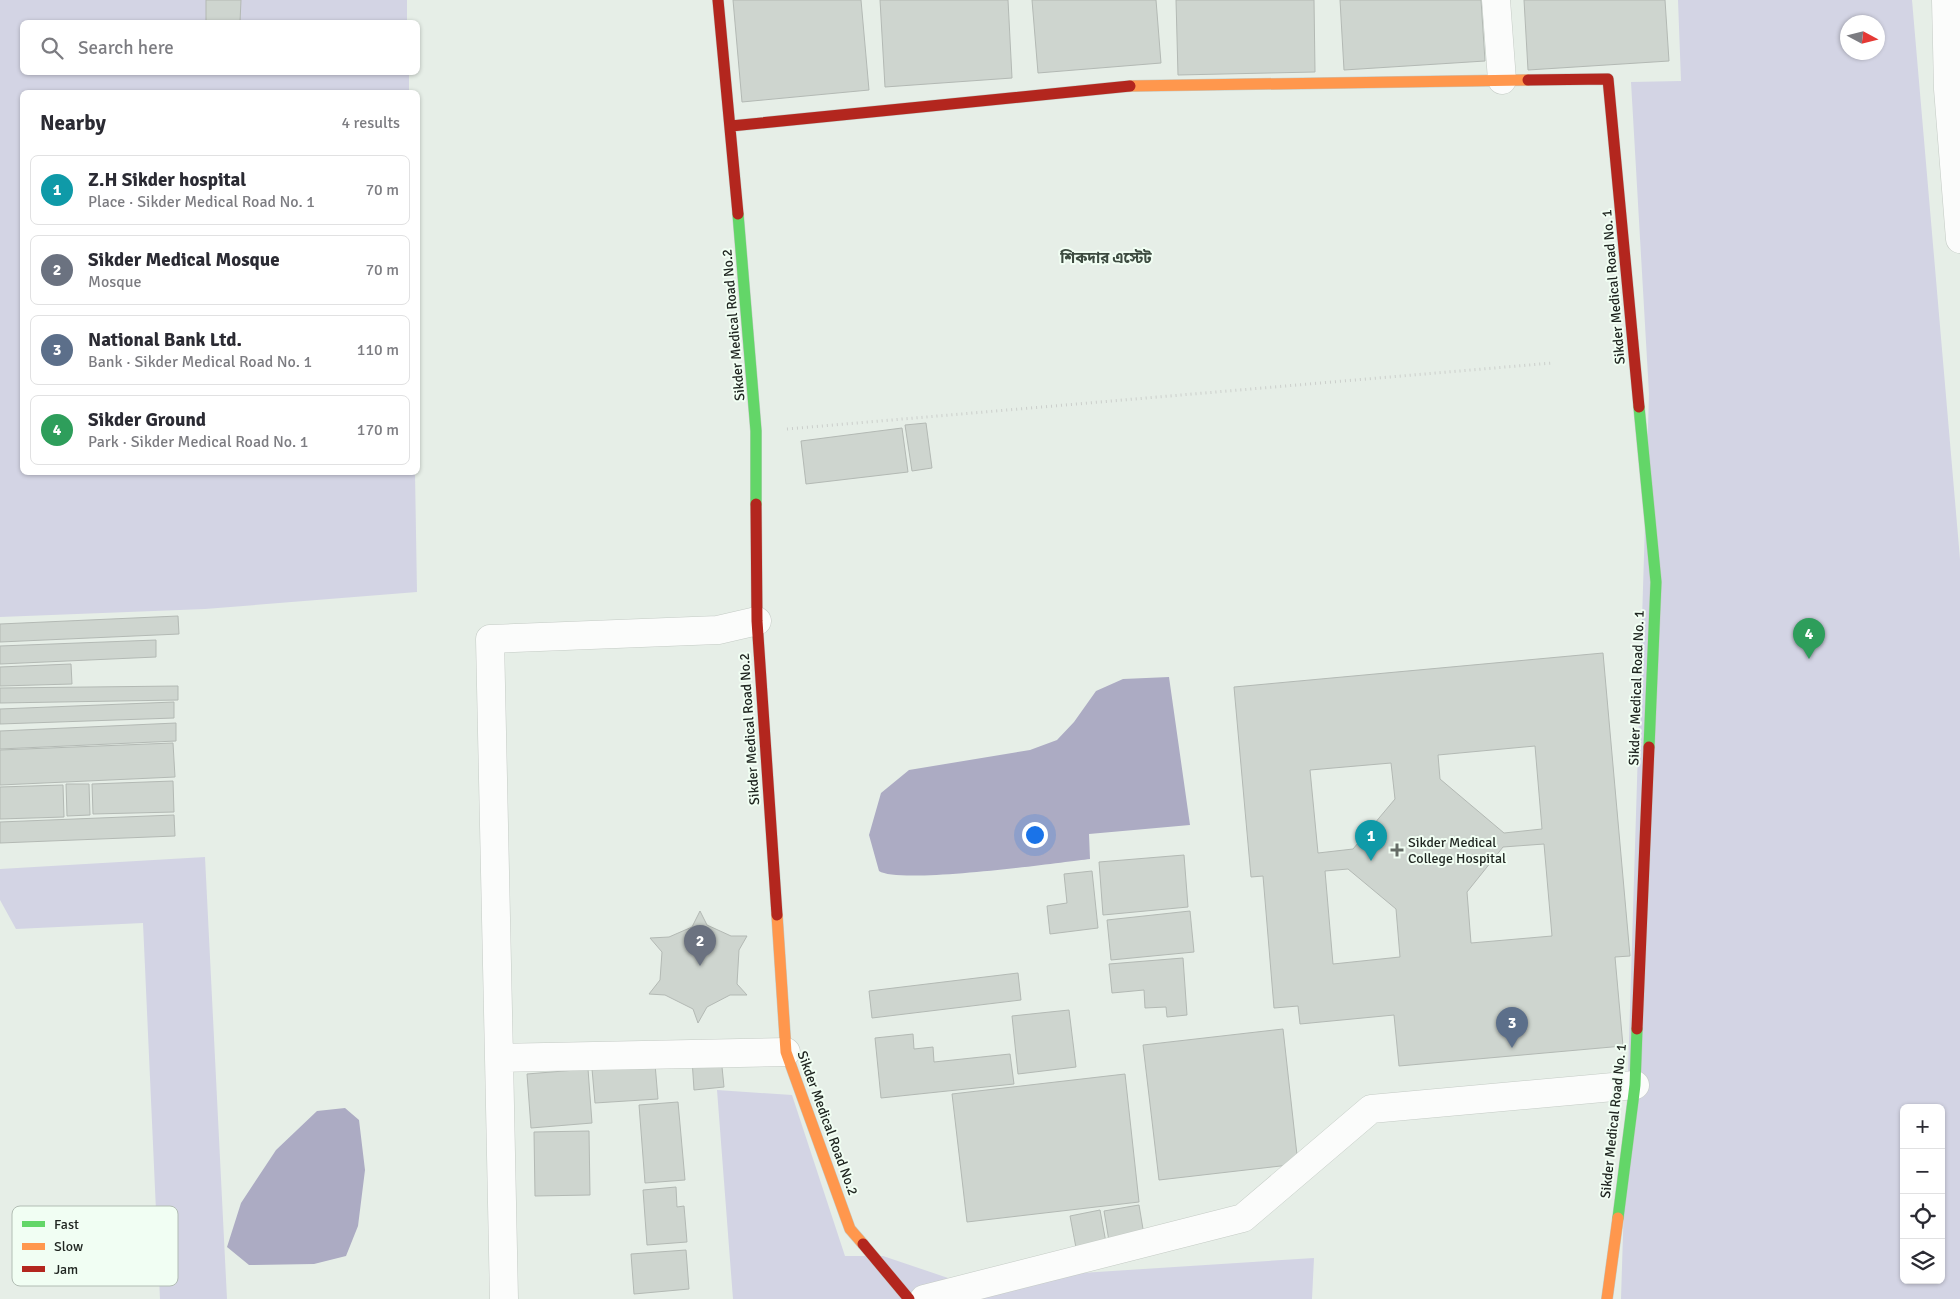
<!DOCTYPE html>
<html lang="en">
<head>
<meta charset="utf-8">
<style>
  body { margin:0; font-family:Signika,"Noto Sans Bengali",sans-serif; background:#f2f2f3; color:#2b2b33 }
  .controls { position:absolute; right:15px; bottom:15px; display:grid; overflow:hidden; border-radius:8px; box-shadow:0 1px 4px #0004 }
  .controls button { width:45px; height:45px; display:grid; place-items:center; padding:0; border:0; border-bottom:1px solid #e1e1e2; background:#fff; color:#2b2b33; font:25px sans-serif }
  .compass { position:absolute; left:1840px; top:15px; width:45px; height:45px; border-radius:50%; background:#fff; box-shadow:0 1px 4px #0004; rotate:97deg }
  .you { position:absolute; left:1034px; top:834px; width:18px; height:18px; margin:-12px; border:4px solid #fff; border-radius:50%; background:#1a73e8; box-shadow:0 0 0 8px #1a73e833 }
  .badge { display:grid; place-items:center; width:32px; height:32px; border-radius:50%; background:#656c66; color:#fff; font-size:16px; font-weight:700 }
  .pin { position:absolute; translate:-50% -41px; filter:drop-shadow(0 1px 2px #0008) }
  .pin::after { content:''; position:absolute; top:26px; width:18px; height:15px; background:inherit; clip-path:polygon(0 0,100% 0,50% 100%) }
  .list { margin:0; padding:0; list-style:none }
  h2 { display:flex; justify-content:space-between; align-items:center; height:65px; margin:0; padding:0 20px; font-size:21px }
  h2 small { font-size:16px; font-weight:400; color:#7c7c81 }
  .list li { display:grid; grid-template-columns:32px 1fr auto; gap:15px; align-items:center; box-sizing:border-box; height:70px; margin:0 10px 10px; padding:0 10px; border:1px solid #e1e1e2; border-radius:8px }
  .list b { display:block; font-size:19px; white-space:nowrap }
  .list p { margin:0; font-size:16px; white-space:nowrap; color:#7c7c81 }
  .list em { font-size:16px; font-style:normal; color:#7c7c81 }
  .icon { flex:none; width:28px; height:28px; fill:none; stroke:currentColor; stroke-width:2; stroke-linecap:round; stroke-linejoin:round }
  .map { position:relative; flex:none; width:1960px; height:1299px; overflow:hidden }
  .search { position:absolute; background:#fff; box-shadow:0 1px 4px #0004; left:20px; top:20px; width:400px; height:55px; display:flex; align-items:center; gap:12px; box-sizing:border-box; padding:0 18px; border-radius:8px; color:#7c7c81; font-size:19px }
  .panel { position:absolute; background:#fff; box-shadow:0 1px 4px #0004; left:20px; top:90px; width:400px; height:385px; border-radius:8px }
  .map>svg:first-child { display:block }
</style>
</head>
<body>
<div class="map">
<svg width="1960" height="1299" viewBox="0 0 1960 1299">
  <rect width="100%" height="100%" fill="#e6eee7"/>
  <path fill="#d3d4e4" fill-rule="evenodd" d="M 0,0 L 407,0 L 407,22 L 22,22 L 22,72 L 409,73 L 409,92 L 22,92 L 22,472 L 415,473 L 417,592 L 205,609 L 0,617 Z
    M 1678,0 L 1912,0 L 1960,559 L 1960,1299 L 1621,1299 L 1649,394 L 1631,82 L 1681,81 ZM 1848,22 L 1878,22 L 1878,52 L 1848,52 ZM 1904,1108 L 1941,1108 L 1941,1280 L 1904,1280 Z
    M 205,857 L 227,1299 L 160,1299 L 143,923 L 16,929 L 0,900 L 0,869 Z
    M 717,1090 L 792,1095 L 845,1256 L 883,1256 L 957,1281 L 1314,1258 L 1312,1299 L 733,1299 Z"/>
  <path fill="#acabc3" d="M 1169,677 L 1190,825 L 1089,834 L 1090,859 C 1056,863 900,885 879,871 L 869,835 L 881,793 L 909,770 L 1030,750 L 1057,740 L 1074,722 L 1096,691 L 1123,679 Z
    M 345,1108 L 359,1120 L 365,1170 L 358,1226 L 346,1256 L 314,1264 L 249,1265 L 227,1247 L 241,1203 L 276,1150 L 317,1111 Z"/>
  <path fill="#ced5cf" stroke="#b3b9b4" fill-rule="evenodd" d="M 206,0 L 241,0 L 240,22 L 206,22 Z
    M 733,0 L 861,0 L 869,90 L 742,102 Z
    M 880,0 L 1008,0 L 1012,78 L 885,87 Z
    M 1032,0 L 1156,0 L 1161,63 L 1038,73 Z
    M 1176,0 L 1314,0 L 1315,72 L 1178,75 Z
    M 1340,0 L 1481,0 L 1485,61 L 1344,70 Z
    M 1524,0 L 1665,0 L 1669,61 L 1528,70 Z
    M 926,423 L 932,468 L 912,471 L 905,425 Z
    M 902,428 L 908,472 L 806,484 L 801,441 Z
    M 178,616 L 179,634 L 0,642 L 0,624 Z
    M 156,640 L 156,657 L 0,664 L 0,646 Z
    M 1603,653 L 1630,956 L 1615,957 L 1623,1046 L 1399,1066 L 1394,1015 L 1300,1024 L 1298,1006 L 1274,1008 L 1263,876 L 1251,877 L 1234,687 ZM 1535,746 L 1542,829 L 1504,833 L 1440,779 L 1438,755 ZM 1391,763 L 1395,799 L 1353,849 L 1318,853 L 1310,770 ZM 1544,844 L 1552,936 L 1471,943 L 1467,892 L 1503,847 ZM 1348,869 L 1396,909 L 1400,957 L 1333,964 L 1325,871 Z
    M 71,664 L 72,684 L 0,686 L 0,667 Z
    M 178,686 L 178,700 L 0,703 L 0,688 Z
    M 174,702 L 174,718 L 0,724 L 0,709 Z
    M 176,723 L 176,741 L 0,749 L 0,731 Z
    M 173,743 L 175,777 L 0,785 L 0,750 Z
    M 173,781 L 174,812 L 93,814 L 92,784 Z
    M 66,784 L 89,784 L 90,815 L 67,816 Z
    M 63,785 L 64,817 L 0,819 L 0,787 Z
    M 174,815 L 175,836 L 0,843 L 0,822 Z
    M 1184,855 L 1188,907 L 1103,915 L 1099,862 Z
    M 1092,871 L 1098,928 L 1050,934 L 1047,906 L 1067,903 L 1064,874 Z
    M 700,911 L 707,925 L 731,936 L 747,936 L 739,950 L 737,984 L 747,995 L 730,995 L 707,1007 L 698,1023 L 693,1009 L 665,995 L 649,994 L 660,980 L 662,952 L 650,938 L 669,937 L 692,927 Z
    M 1190,911 L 1194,952 L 1111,960 L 1107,920 Z
    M 1183,958 L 1187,1015 L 1167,1017 L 1166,1007 L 1145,1008 L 1144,990 L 1112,993 L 1109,964 Z
    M 1018,973 L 1021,1000 L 872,1018 L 869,991 Z
    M 1069,1010 L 1076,1067 L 1018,1074 L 1012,1016 Z
    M 1283,1029 L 1298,1164 L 1159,1180 L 1143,1045 Z
    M 913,1034 L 914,1049 L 933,1047 L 934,1062 L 1010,1054 L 1014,1084 L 881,1098 L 875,1038 Z
    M 721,1057 L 724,1087 L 694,1090 L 692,1059 Z
    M 655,1064 L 658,1099 L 595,1103 L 592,1069 Z
    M 588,1069 L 592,1123 L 531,1128 L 527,1074 Z
    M 1125,1074 L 1139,1202 L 967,1222 L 952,1094 Z
    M 678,1102 L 685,1180 L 645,1183 L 639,1105 Z
    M 589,1131 L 590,1195 L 535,1196 L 534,1132 Z
    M 676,1187 L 677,1207 L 684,1206 L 687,1242 L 647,1245 L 643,1190 Z
    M 1139,1205 L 1145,1241 L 1110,1247 L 1104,1211 Z
    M 1100,1210 L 1107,1248 L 1077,1253 L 1070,1216 Z
    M 686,1250 L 689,1289 L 634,1294 L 631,1254 Z"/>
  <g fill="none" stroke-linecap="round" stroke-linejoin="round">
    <g stroke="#c4cbc5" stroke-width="29">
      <path id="street" d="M 1496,0 L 1502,80
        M 1946,0 L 1948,89 L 1960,239
        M 757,621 L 718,630 L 490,639 L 499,1058 L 786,1052
        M 499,1058 L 504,1299
        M 924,1299 L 1243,1218 L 1371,1109 L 1635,1085"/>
    </g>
    <g stroke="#c4cbc5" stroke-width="12">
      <path id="fast" d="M 738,214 L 756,431 L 756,504
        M 1639,407 L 1656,582 L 1649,747
        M 1618,1218 L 1635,1085 L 1637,1029"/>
    </g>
    <g stroke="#c4cbc5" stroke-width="12">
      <path id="slow" d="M 1130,86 L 1528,80
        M 777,915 L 786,1052 L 850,1229 L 863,1244
        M 1607,1299 L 1618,1218"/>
    </g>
    <g stroke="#c4cbc5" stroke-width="12">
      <path id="jam" d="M 718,0 L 738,214
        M 1528,80 L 1608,79 L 1639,407
        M 731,126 L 1130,86
        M 756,504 L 757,621 L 777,915
        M 1637,1029 L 1649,747
        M 863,1244 L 909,1299"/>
    </g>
    <path stroke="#cbcecb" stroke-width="3" stroke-dasharray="1 4" stroke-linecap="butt" d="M 787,429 L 1552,363"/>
    <use href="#street" stroke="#fbfcfb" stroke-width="28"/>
    <use href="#fast" stroke="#63d668" stroke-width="11"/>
    <use href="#slow" stroke="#ff974d" stroke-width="11"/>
    <use href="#jam" stroke="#b3261e" stroke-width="11"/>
  </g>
  <path fill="#656c66" stroke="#f1fef3" stroke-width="2" d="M1394.5 842.5h5v5h5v5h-5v5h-5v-5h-5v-5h5z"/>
  <g text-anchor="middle" stroke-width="4" stroke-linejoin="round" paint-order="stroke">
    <g font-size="14" fill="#202621" stroke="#f1fef3">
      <text transform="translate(1613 287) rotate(-95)" y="5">Sikder Medical Road No. 1</text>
      <text transform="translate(733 325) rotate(-95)" y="5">Sikder Medical Road No.2</text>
      <text transform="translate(1636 688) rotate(-88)" y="5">Sikder Medical Road No. 1</text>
      <text transform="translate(749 729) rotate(-94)" y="5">Sikder Medical Road No.2</text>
      <text transform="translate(1613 1121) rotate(-84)" y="5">Sikder Medical Road No. 1</text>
      <text transform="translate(828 1123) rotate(70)" y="5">Sikder Medical Road No.2</text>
    </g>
    <g font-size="14" fill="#202621" stroke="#f1fef3" text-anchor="start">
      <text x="1408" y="847">Sikder Medical<tspan x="1408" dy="16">College Hospital</tspan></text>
    </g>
    <g font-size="15" font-weight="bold" fill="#3d4b40" stroke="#f1fef3">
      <text x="1106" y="263">শিকদার এস্টেট</text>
    </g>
  </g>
  <rect x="12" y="1206" width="166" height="80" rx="8" fill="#f1fef3" stroke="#b2bdb4" stroke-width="1"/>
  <rect x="22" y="1221" width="23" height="6" fill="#63d668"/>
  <rect x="22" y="1243" width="23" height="7" fill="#ff974d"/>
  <rect x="22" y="1266" width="23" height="6" fill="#b3261e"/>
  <g font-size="14" fill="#202621">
    <text x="54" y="1229">Fast</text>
    <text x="54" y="1251">Slow</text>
    <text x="54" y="1274">Jam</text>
  </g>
</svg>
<div class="controls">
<button>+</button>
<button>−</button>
<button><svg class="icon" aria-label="locate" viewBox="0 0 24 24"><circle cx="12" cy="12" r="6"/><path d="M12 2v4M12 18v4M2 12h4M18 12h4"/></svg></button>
<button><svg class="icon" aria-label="layers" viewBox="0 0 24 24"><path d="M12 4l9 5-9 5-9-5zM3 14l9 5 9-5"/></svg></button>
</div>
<svg class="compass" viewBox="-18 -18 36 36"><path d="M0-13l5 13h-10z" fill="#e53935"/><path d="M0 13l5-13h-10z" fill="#7c7c81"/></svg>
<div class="you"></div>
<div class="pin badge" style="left:1371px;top:861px;background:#0f9aa8">1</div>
<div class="pin badge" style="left:700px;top:966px;background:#6b7280">2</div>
<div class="pin badge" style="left:1512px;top:1048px;background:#5c6f8a">3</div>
<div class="pin badge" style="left:1809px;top:659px;background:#2e9e5b">4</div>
<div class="search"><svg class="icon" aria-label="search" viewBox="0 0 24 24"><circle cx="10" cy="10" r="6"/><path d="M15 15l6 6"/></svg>Search here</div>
<section class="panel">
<h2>Nearby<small>4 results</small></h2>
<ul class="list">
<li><span class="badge" style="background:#0f9aa8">1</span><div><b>Z.H Sikder hospital</b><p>Place · Sikder Medical Road No. 1</p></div><em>70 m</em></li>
<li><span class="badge" style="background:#6b7280">2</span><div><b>Sikder Medical Mosque</b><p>Mosque</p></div><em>70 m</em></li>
<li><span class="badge" style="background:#5c6f8a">3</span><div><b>National Bank Ltd.</b><p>Bank · Sikder Medical Road No. 1</p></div><em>110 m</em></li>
<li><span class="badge" style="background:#2e9e5b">4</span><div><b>Sikder Ground</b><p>Park · Sikder Medical Road No. 1</p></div><em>170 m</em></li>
</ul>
</section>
</div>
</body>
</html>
